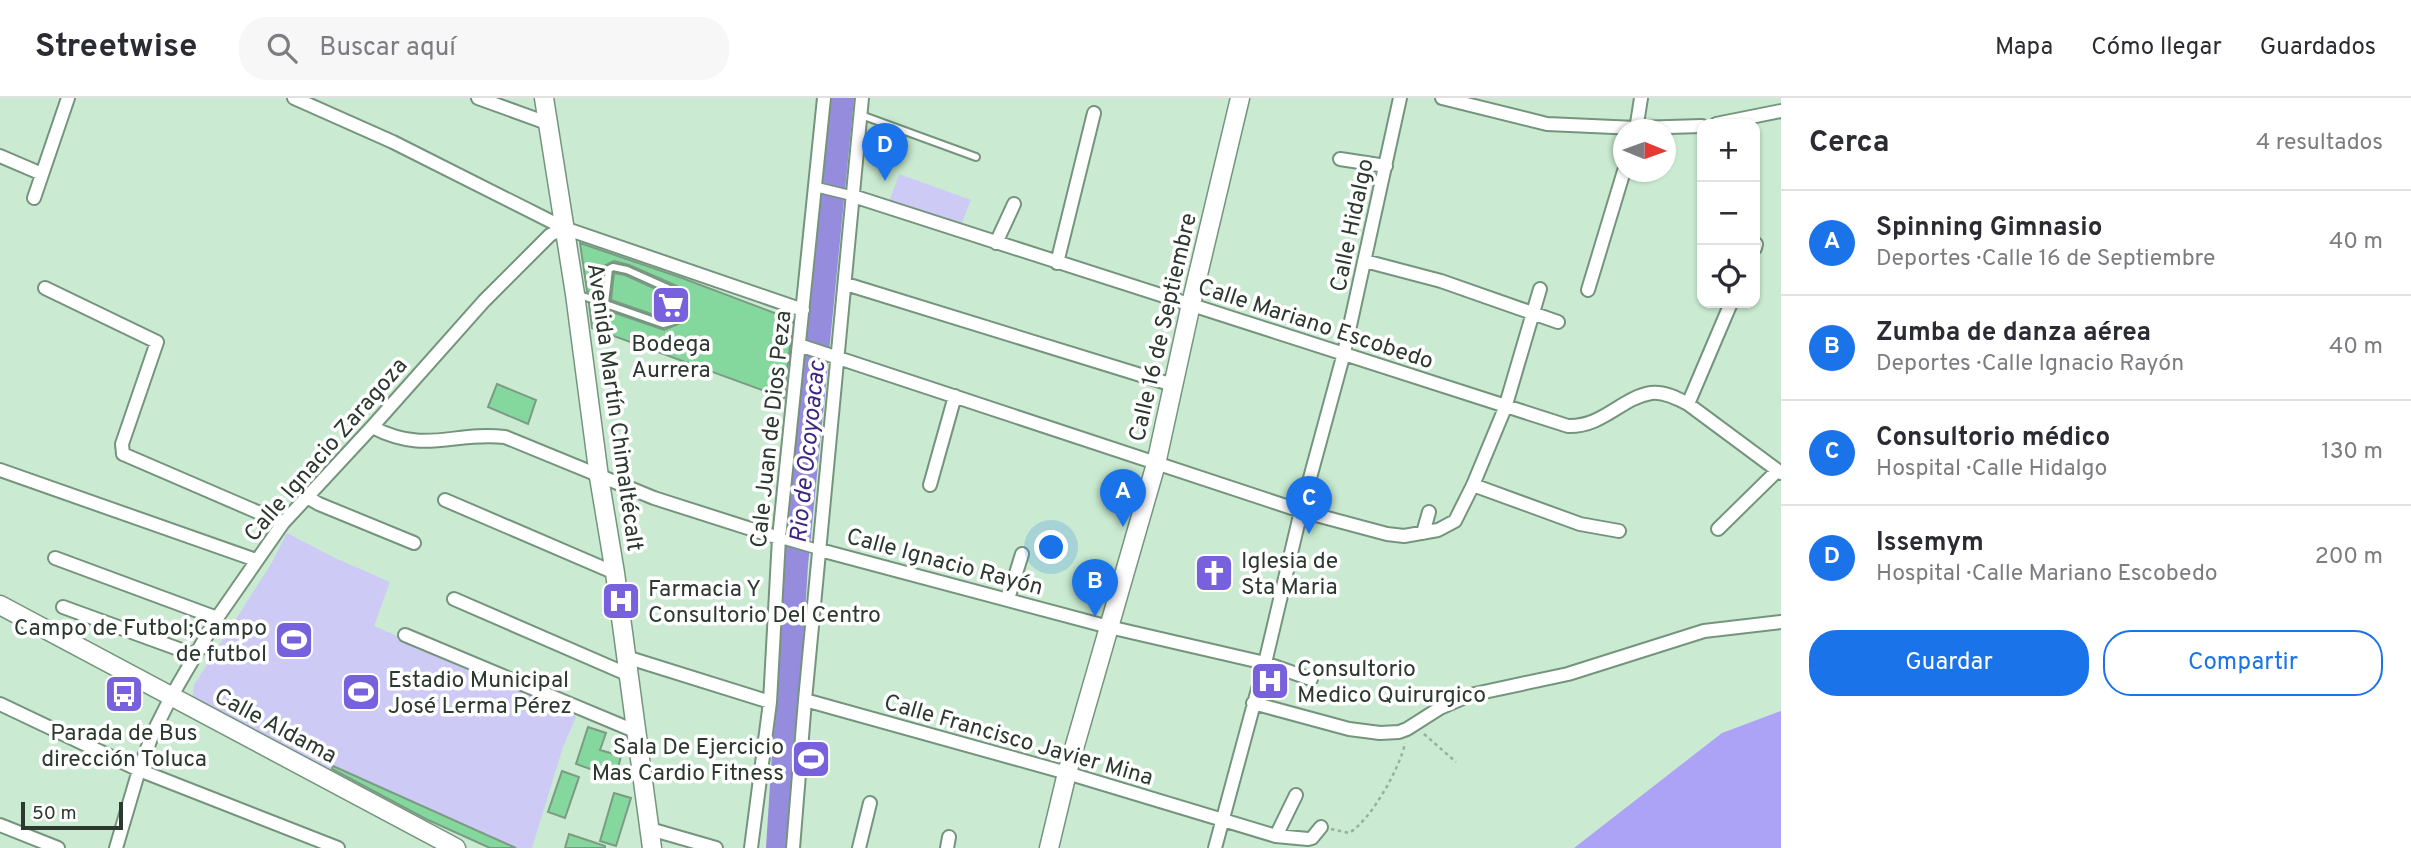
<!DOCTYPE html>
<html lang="es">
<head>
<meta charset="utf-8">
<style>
  body { margin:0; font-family:Overpass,sans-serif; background:#f7f7f7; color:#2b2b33 }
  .controls { position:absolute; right:21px; top:21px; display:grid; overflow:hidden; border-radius:14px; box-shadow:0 2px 5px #0004 }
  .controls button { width:63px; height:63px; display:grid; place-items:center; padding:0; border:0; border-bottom:2px solid #e1e1e2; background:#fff; color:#2b2b33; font:35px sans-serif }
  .compass { position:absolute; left:1613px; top:21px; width:63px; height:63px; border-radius:50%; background:#fff; box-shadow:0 2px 5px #0004; rotate:91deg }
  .scale { position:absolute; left:21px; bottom:18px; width:102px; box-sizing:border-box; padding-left:7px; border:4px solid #2c392f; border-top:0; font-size:19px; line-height:24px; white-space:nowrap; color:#2c392f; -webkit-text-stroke:5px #fff; paint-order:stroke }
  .you { position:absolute; left:1052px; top:450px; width:24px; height:24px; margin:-18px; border:5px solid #fff; border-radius:50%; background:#1a73e8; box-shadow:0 0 0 10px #1a73e833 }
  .badge { display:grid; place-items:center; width:46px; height:46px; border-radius:50%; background:#1a73e8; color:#fff; font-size:23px; font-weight:700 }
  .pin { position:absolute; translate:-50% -58px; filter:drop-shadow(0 2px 4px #0008) }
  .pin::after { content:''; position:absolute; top:37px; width:24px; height:21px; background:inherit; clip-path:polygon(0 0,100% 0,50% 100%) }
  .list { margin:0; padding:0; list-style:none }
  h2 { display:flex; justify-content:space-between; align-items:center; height:91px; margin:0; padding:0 28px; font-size:30px }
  h2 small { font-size:23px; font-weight:400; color:#7c7c81 }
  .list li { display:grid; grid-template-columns:46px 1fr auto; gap:21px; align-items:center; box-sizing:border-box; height:105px; padding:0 28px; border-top:2px solid #e1e1e2 }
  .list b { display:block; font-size:26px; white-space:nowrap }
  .list p { margin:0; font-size:23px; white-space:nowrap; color:#7c7c81 }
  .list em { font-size:23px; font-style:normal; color:#7c7c81 }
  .actions { display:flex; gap:14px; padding:21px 28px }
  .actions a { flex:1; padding:16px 0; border:2px solid #1a73e8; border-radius:28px; text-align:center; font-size:24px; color:#1a73e8 }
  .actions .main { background:#1a73e8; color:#fff }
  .icon { flex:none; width:38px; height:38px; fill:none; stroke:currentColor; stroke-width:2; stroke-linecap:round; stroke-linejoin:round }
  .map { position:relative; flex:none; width:1781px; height:750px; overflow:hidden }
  header { display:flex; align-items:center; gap:42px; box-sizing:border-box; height:98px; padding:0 35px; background:#fff; border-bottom:2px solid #e1e1e2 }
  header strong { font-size:33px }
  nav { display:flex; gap:38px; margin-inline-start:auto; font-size:24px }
  .search { width:490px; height:63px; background:#f7f7f7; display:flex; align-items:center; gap:18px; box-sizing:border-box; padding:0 24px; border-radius:28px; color:#7c7c81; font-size:26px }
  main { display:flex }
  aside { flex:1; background:#fff }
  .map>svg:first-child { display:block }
</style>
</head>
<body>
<header>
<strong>Streetwise</strong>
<div class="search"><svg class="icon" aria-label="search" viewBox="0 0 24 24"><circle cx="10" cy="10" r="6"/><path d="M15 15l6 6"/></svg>Buscar aquí</div>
<nav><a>Mapa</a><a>Cómo llegar</a><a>Guardados</a></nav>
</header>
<main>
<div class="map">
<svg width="1781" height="750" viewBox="0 0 1781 750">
  <rect width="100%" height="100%" fill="#caebd1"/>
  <path fill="#cdcaf6" d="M 899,76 L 971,102 L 960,130 L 888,107 Z
    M 287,435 L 335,460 L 390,484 L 374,528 L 498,582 L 574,612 L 573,617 L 576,619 L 563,649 L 532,750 L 498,750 L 309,662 L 192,602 L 194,587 L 271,466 Z"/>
  <path fill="#aca3f6" d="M 1781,613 L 1781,750 L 1574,750 L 1722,635 Z"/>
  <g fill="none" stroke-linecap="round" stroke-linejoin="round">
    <path stroke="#968cdd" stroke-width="24" d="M 778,750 L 796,467 L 842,0"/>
  </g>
  <path fill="#84d89d" stroke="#7c9b83" stroke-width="2" d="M 580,145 L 682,180 L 793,222 L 784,300 L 592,230 L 589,206 L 664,232 L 678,226 L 683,207 L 677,188 L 629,167 L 614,163 L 604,168 L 600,198 L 587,193 Z
    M 614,175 L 625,177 L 669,197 L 672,208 L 669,218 L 663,220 L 611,202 Z
    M 497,286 L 536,302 L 528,326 L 488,309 Z
    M 588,629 L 606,635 L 600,652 L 621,658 L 617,674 L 595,668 L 593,672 L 576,666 Z
    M 333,668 L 516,750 L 490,750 L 426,721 L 332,671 Z
    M 562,673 L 579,679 L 565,720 L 548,714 Z
    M 614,695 L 631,700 L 616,748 L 600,743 Z
    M 569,736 L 605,748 L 605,750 L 565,750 Z"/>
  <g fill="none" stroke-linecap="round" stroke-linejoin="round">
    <g stroke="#75947d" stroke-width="10">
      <path id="service" d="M 861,17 L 976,59
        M 577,196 L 663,226 L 674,223 L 678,208 L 674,193 L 627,172 L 613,169 L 609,171 L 605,205"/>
    </g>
    <g stroke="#75947d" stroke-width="12">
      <path id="pedestrian" d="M 816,89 L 853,98
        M 779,440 L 820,452"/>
    </g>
    <g stroke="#75947d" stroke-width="16">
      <path id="minor" d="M 294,0 L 393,44 L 564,130 L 803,212
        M 478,0 L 547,25
        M 1442,0 L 1547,26 L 1636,30 L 1702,28
        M 1716,26 L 1781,13
        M 1636,32 L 1641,0
        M 0,58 L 42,76
        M 1340,61 L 1386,68
        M 853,98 L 1568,328 C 1603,329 1621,300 1651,295 C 1663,293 1677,300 1688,306 L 1781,375
        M 34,100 L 68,0
        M 996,145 L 1014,106
        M 1755,150 L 1756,146
        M 1365,163 L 1441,183 L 1558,224
        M 1057,165 L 1094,15
        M 846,186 L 1173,287
        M 45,190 L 157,244 L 122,346 L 123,356 L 283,425
        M 1588,192 L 1624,73
        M 799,247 L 1301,413 L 1387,436 L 1404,438 L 1438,432 L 1455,423 L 1473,387 L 1505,310 L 1540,191
        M 1688,306 L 1731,205
        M 372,329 C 426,357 453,333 505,339 L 654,400 L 779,440
        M 0,372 L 256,462
        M 930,387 L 955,298
        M 1473,387 L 1580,426 L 1619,433
        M 307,399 L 319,406 L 414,445
        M 445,402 L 615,475
        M 1718,431 L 1777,373
        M 1423,435 L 1429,414
        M 820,452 L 1109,529 L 1265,565 L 1311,581
        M 55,460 L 217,520
        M 454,501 L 629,577
        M 1008,501 L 1022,456
        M 63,509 L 195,557
        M 405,537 L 637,634
        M 626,559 L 770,604
        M 805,602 L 1067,675 L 1276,738 L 1308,741 L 1312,740 L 1321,729
        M 1253,605 L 1349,631 L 1380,635 L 1399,634 L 1407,631 L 1440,610 L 1470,597 L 1568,576 L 1704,533 L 1781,524
        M 0,606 L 139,672 L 338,750
        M 0,727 L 58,750
        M 650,731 L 716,750
        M 1276,738 L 1296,697
        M 116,750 L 139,672 L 153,635 L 171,599 L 217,520 L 283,425 L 372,329 L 484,203 L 550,137 L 564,130
        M 751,750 L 770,604 L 779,440 L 824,0
        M 793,750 L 805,602 L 862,0
        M 859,750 L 870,705
        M 947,750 L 949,739
        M 1215,750 L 1265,565 L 1301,413 L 1344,255 L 1400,0"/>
    </g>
    <g stroke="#75947d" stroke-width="21">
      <path id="secondary" d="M 544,0 L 575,196 L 599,379 L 615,475 L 652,750
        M 0,507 L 456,750
        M 1049,750 L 1067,675 L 1156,366 L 1191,206 L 1240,0"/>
    </g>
    <path stroke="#97b19d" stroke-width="2.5" stroke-dasharray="3.5 3.5" stroke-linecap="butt" d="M 1424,636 L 1456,664
      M 1331,731 L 1349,735 C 1371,722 1400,670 1405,645"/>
    <use href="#service" stroke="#fff" stroke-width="6"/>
    <use href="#pedestrian" stroke="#fff" stroke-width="9"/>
    <use href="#minor" stroke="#fff" stroke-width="12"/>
    <use href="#secondary" stroke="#fff" stroke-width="18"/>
  </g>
  <defs>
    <g id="supermarket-square" transform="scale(2.0125)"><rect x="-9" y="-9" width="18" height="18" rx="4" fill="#7861dc" stroke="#fff"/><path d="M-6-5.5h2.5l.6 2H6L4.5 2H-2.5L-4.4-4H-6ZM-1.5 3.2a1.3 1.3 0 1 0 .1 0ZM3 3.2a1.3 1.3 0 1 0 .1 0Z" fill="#fff"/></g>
    <g id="church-square" transform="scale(2.0125)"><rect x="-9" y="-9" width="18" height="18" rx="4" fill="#7861dc" stroke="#fff"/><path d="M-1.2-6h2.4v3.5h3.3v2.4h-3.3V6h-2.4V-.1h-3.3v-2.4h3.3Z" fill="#fff"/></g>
    <g id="hospital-square" transform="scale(2.0125)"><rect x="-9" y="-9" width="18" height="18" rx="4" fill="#7861dc" stroke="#fff"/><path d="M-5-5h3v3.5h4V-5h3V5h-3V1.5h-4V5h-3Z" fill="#fff"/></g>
    <g id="stadium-square" transform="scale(2.0125)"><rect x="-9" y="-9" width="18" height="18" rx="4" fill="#7861dc" stroke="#fff"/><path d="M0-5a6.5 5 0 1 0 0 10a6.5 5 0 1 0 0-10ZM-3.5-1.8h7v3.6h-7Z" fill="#fff"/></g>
    <g id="bus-square" transform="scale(2.0125)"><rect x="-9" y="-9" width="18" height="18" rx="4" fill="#7861dc" stroke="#fff"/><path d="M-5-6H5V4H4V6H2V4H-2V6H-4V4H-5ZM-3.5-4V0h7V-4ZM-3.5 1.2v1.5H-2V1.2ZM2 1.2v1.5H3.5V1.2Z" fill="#fff"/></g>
  </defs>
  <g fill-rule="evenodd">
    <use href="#supermarket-square" x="671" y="207"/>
    <use href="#church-square" x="1214" y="475"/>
    <use href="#hospital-square" x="621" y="503"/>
    <use href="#stadium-square" x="294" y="542"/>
    <use href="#hospital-square" x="1270" y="583"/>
    <use href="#stadium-square" x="361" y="594"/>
    <use href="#bus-square" x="124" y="596"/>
    <use href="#stadium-square" x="811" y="661"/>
  </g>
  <g text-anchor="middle" stroke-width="7" stroke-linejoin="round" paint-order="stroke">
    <g font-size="23" fill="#2c392f" stroke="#fff">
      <text transform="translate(1351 127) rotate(-78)" y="8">Calle Hidalgo</text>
      <text transform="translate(1316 225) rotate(18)" y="8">Calle Mariano Escobedo</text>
      <text transform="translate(1162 229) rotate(-77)" y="8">Calle 16 de Septiembre</text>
      <text transform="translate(616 309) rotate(82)" y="8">Avenida Martín Chimaltécalt</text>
      <text transform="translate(770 331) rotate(-84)" y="8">Cale Juan de Dios Peza</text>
      <text transform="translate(325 351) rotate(-49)" y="8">Calle Ignacio Zaragoza</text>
      <text transform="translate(945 463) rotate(15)" y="8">Calle Ignacio Rayón</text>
      <text transform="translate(276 627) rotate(28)" y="8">Calle Aldama</text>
      <text transform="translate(1019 641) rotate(16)" y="8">Calle Francisco Javier Mina</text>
    </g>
    <g font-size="23" fill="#2c392f" stroke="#fff" text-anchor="start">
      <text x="671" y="253" text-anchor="middle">Bodega<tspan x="671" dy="26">Aurrera</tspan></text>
      <text x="1241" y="470">Iglesia de<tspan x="1241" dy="26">Sta Maria</tspan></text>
      <text x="648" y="498">Farmacia Y<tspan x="648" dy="26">Consultorio Del Centro</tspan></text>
      <text x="267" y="537" text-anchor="end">Campo de Futbol;Campo<tspan x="267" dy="26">de futbol</tspan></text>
      <text x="1297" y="578">Consultorio<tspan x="1297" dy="26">Medico Quirurgico</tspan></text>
      <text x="388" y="589">Estadio Municipal<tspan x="388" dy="26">José Lerma Pérez</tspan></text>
      <text x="124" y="642" text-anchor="middle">Parada de Bus<tspan x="124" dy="26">dirección Toluca</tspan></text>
      <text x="784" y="656" text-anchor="end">Sala De Ejercicio<tspan x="784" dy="26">Mas Cardio Fitness</tspan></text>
    </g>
    <g font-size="24" font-style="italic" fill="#3d2683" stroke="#fff">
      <text transform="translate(807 354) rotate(-84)" y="8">Rio de Ocoyoacac</text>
    </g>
  </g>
</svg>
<div class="controls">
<button>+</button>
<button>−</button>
<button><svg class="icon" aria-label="locate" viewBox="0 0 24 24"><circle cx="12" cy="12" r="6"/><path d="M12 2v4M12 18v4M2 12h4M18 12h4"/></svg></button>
</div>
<svg class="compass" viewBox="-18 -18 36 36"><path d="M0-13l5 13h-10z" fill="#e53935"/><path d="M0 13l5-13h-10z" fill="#7c7c81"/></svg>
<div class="scale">50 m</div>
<div class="you"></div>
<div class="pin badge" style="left:1123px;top:429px">A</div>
<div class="pin badge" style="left:1095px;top:519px">B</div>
<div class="pin badge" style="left:1309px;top:436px">C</div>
<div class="pin badge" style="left:885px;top:83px">D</div>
</div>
<aside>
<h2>Cerca<small>4 resultados</small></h2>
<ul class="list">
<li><span class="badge">A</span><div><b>Spinning Gimnasio</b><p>Deportes · Calle 16 de Septiembre</p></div><em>40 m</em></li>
<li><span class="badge">B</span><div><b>Zumba de danza aérea</b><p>Deportes · Calle Ignacio Rayón</p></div><em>40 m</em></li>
<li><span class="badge">C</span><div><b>Consultorio médico</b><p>Hospital · Calle Hidalgo</p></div><em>130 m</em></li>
<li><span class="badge">D</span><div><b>Issemym</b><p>Hospital · Calle Mariano Escobedo</p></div><em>200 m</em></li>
</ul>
<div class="actions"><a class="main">Guardar</a><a>Compartir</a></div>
</aside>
</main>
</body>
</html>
